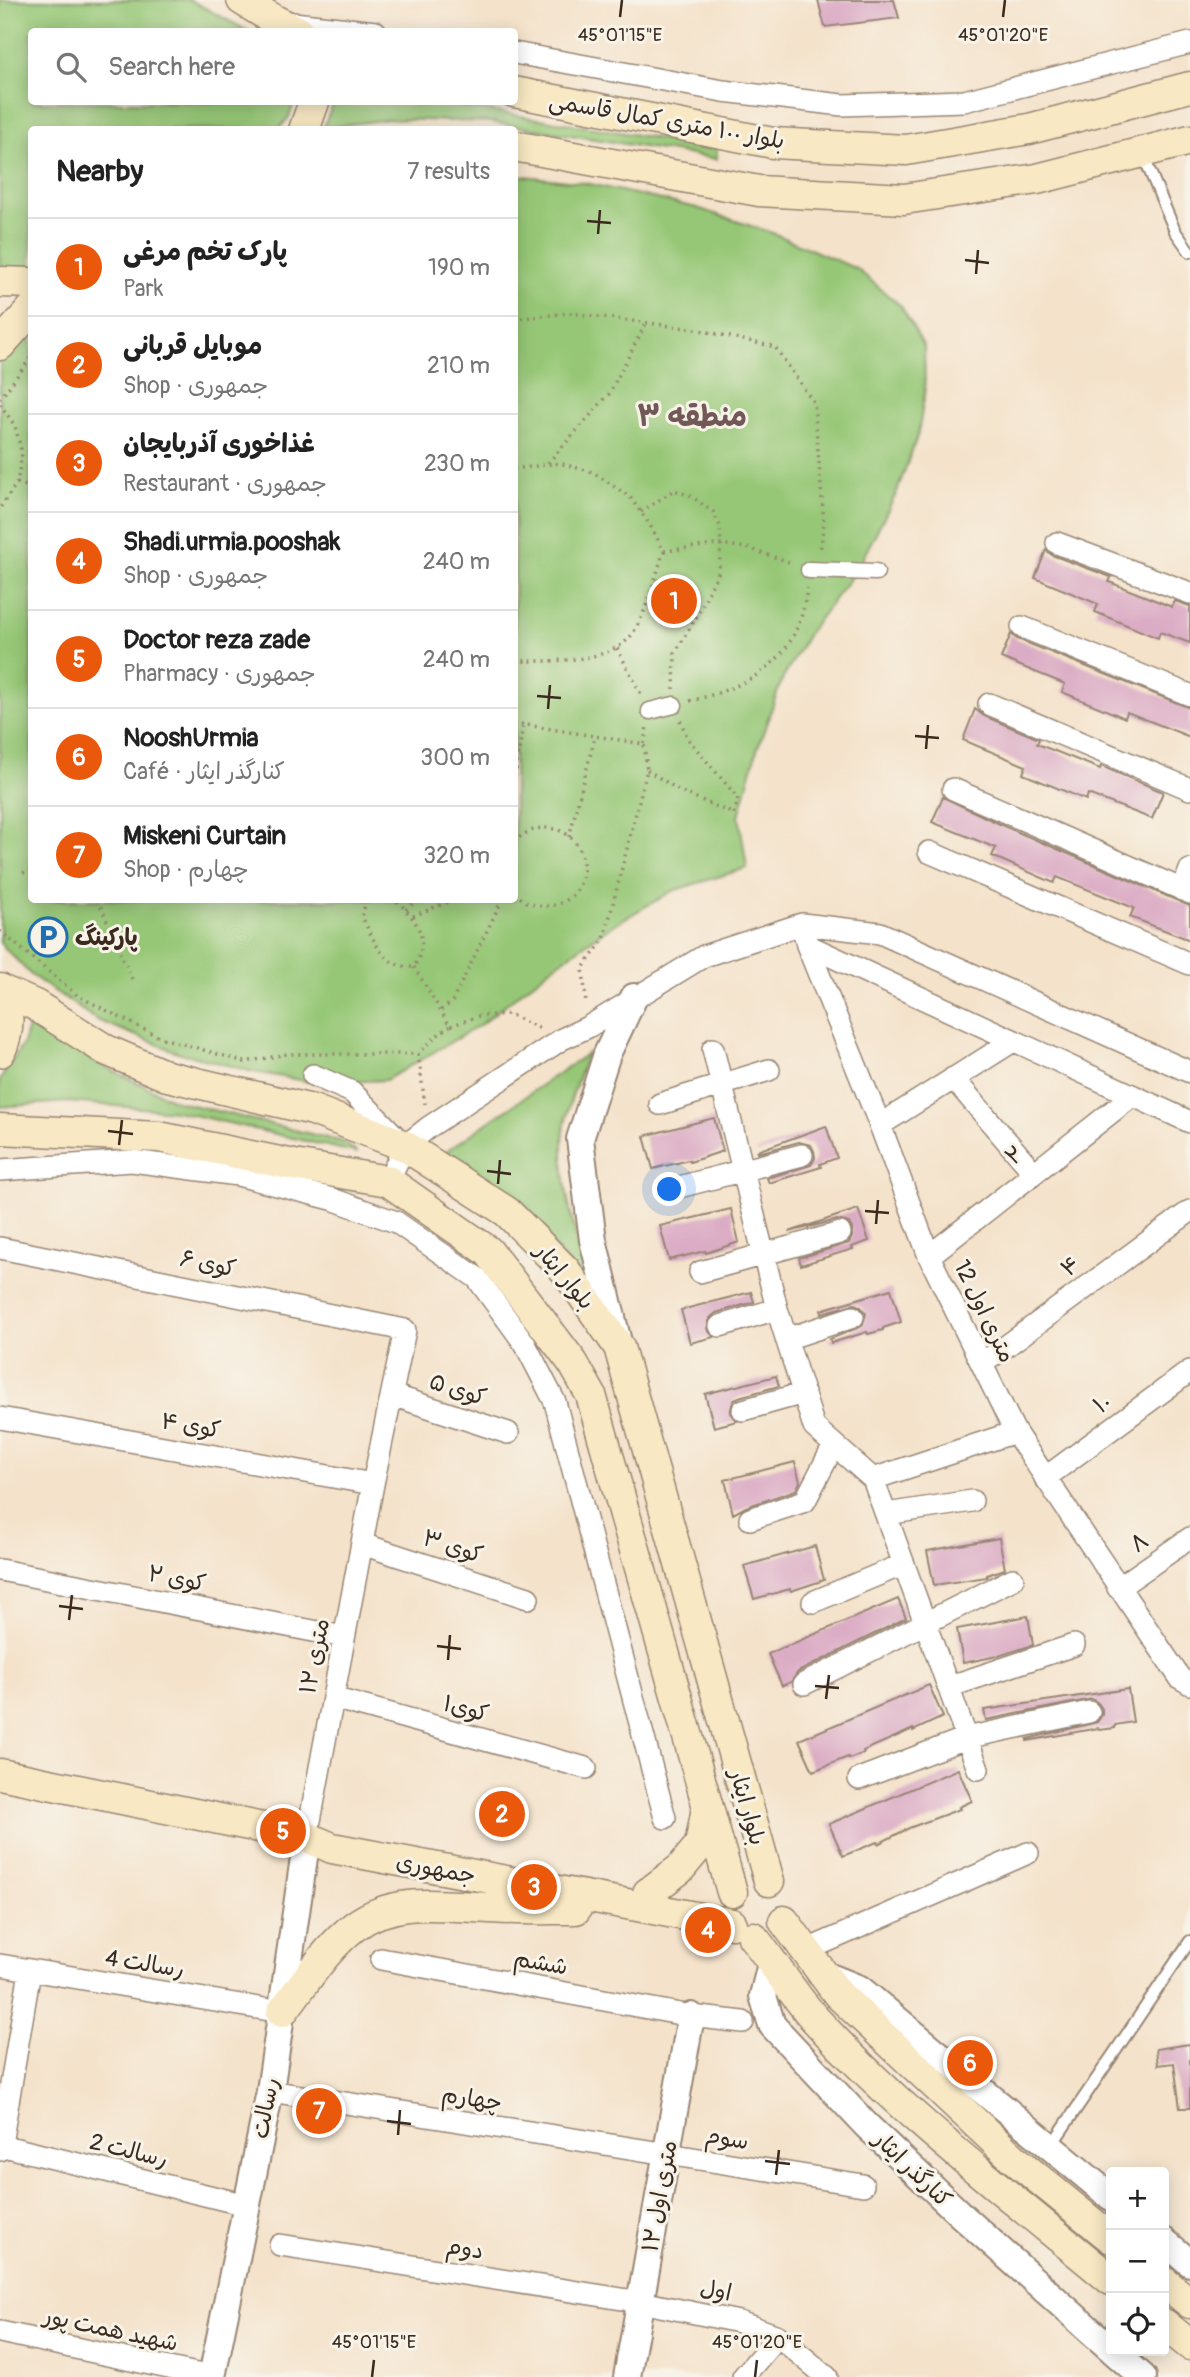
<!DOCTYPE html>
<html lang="en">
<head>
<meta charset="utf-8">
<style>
  body { margin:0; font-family:Pangolin,"Playpen Sans Arabic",sans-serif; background:#f6f6f6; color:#222 }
  .controls { position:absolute; right:21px; bottom:21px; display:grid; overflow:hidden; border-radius:7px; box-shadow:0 4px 18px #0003 }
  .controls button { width:63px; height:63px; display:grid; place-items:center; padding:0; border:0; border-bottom:2px solid #e0e0e0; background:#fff; color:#222; font:35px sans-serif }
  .you { position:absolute; left:670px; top:1190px; width:24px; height:24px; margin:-18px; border:5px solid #fff; border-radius:50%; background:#1a73e8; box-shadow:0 0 0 10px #1a73e833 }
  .badge { display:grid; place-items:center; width:46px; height:46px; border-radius:50%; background:#ea580c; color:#fff; font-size:23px; font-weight:700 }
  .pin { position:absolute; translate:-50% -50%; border:4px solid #fff; box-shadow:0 2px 7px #0006 }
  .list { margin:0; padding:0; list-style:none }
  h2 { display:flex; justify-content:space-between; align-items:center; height:91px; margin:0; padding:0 28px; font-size:30px }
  h2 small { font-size:23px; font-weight:400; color:#767676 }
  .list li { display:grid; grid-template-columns:46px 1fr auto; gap:21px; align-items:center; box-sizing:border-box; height:98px; padding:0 28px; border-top:2px solid #e0e0e0 }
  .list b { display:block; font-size:26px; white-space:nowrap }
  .list p { margin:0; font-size:23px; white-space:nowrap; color:#767676 }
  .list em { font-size:23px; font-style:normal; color:#767676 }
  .icon { flex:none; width:38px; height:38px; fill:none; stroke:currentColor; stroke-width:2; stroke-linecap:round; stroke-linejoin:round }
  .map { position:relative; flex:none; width:1190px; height:2377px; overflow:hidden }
  .search { position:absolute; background:#fff; box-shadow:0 4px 18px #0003; left:28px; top:28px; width:490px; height:77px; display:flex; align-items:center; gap:18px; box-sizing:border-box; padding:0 24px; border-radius:7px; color:#767676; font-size:26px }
  .panel { position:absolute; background:#fff; box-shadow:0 4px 18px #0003; left:28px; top:126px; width:490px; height:777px; border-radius:7px }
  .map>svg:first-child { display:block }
</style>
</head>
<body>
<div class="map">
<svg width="1190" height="2377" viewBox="0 0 1190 2377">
  <rect width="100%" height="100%" fill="#f7f3e8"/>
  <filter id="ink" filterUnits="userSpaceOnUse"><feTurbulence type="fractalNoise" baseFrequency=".0143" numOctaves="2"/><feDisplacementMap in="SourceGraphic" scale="14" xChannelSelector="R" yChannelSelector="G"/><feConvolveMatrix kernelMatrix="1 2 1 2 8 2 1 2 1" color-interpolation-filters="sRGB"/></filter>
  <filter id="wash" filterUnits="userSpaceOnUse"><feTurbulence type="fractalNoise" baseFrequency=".00686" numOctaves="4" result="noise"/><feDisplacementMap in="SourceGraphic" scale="28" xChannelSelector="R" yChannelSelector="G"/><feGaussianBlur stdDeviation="1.57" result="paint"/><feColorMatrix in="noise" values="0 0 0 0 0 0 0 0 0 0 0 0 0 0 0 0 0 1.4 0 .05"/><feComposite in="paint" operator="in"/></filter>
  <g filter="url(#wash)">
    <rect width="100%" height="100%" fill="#f4e2ca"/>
    <path fill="#96c776" stroke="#68784a" stroke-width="2" d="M 0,0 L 190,0 L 248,31 L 32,32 L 32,102 L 294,102 L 294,103 L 289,117 L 279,129 L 32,130 L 31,269 L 0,270 Z
      M 334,102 L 435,102 L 717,148 L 717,159 L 491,122 L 389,119 L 323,128 Z
      M 515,175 L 585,183 L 697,208 L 775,234 L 857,269 L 901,306 L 924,347 L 925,392 L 918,434 L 896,494 L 856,571 L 809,632 L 781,682 L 756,753 L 739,816 L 747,868 L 675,890 L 608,928 L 550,969 L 480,1025 L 386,1080 L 317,1083 L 254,1072 L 177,1052 L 97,1020 L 31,975 L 0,943 L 0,363 L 31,331 L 32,900 L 514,900 Z
      M 30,1020 L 101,1065 L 176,1101 L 343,1142 L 358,1153 L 176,1111 L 68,1102 L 0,1107 L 0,1080 L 23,1044 Z
      M 588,1053 C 577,1082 563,1114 563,1146 C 562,1191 578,1242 588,1285 L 510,1197 L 444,1153 Z"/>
    <g id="blocks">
      <path fill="#dbacc5" d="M 818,0 L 894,0 L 899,18 L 825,27 Z
        M 1046,550 L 1052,555 L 1111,577 L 1109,582 L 1172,607 L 1175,601 L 1190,606 L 1190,643 L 1160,632 L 1158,638 L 1095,612 L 1098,604 L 1035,578 Z
        M 1011,634 L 1017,639 L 1190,708 L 1190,737 L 1127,712 L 1125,718 L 1062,692 L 1065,684 L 1001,658 Z
        M 975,709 L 984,716 L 1039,739 L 1037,744 L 1100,769 L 1101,766 L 1163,792 L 1152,819 L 1088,794 L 1086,800 L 1023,774 L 1026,766 L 963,740 Z
        M 943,797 L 1006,827 L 1190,906 L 1190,940 L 1130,917 L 1134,908 L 1057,877 L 1054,883 L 992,856 L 996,848 L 932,822 Z
        M 714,1118 L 723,1151 L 690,1162 L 689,1160 L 653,1169 L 644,1136 Z
        M 826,1126 L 837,1158 L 820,1164 L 821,1167 L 769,1183 L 767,1178 L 811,1165 L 815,1158 L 814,1151 L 811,1145 L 799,1142 L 758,1153 L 757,1151 Z
        M 731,1209 L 739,1242 L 706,1253 L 705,1251 L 669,1260 L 660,1226 Z
        M 858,1209 L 869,1241 L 852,1247 L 853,1249 L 801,1265 L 799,1258 L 849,1243 L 852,1237 L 852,1229 L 849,1223 L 837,1220 L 789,1232 Z
        M 891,1289 L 901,1322 L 883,1328 L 883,1330 L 868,1334 L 867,1332 L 831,1343 L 830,1339 L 862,1326 L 866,1314 L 861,1307 L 855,1304 L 822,1313 L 821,1310 Z
        M 751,1292 L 754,1302 L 716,1313 L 710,1318 L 707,1329 L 714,1337 L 690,1343 L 681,1310 Z
        M 776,1376 L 779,1386 L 739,1397 L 733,1401 L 730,1413 L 737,1421 L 714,1427 L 705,1394 Z
        M 795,1462 L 800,1482 L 796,1490 L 746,1507 L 733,1514 L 725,1480 Z
        M 999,1538 L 1005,1569 L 987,1575 L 987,1577 L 934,1585 L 927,1551 Z
        M 815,1546 L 824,1580 L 791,1591 L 790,1589 L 754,1599 L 744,1566 Z
        M 898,1599 L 906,1618 L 798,1672 L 791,1682 L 782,1686 L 768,1654 Z
        M 1028,1616 L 1033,1645 L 998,1656 L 963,1663 L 957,1629 Z
        M 929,1685 L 943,1717 L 913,1731 L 913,1729 L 863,1751 L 864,1753 L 849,1759 L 848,1757 L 813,1771 L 799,1740 Z
        M 1128,1689 L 1133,1722 L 1115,1725 L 1115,1728 L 1099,1730 L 1098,1728 L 1027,1741 L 1027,1739 L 1097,1722 L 1102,1715 L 1102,1709 L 1098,1703 L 1092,1699 L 986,1720 L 984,1710 Z
        M 958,1769 L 972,1801 L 959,1807 L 960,1809 L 909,1828 L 878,1844 L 877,1842 L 843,1856 L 829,1824 Z
        M 1190,2044 L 1190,2108 L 1180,2108 L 1174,2063 L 1158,2065 L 1156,2049 Z"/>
    </g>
  </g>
  <g filter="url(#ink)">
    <use href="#blocks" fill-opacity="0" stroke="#988674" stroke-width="2"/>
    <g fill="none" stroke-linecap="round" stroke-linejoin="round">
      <g stroke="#988674" stroke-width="14">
        <path id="service" d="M 1143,155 L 1175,231 L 1190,252
          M 1051,2146 L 1190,1941"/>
      </g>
      <g stroke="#988674" stroke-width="19">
        <path id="pedestrian" d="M 809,570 L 876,572
          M 650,711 L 674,705"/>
      </g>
      <g stroke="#988674" stroke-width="24">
        <path id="minor" d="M 284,22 L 376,32
          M 514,53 L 723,91 L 842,105 L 964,101 L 1190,43
          M 1057,543 L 1190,593
          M 1022,627 L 1190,695
          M 989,704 L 1190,789
          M 953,789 L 1190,893
          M 929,852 L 1190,964
          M 1182,890 L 1190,870
          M 802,924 L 807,945 L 880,1125 L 929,1256 L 1015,1432 L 1180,1678 L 1190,1684
          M 807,945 L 1190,1122
          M 713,1049 L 777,1309 L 814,1427 L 873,1479 L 1015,1432
          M 313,1075 L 352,1092 L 399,1140
          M 953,1078 L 1034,1173
          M 660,1104 L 769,1070
          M 880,1125 L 1013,1041
          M 0,1170 L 132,1161 L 238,1175 L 332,1199 L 396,1222 L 477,1278 L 525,1344 L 555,1402 L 665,1818
          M 388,1181 L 405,1146 L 429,1127 L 562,1039 L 588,1027 L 704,956 L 802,924 L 880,933 L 1190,1072
          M 679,1187 L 802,1155
          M 0,1248 L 405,1330 L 373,1484 L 307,1837
          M 929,1256 L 1132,1096
          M 700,1272 L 840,1233
          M 720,1326 L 777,1309
          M 786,1339 L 853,1317
          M 982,1364 L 1190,1211
          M 392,1395 L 508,1433
          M 743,1410 L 804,1393
          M 0,1418 L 373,1484
          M 1045,1478 L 1190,1371
          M 873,1479 L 978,1769
          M 886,1514 L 972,1501
          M 750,1519 L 805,1501 L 834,1445
          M 362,1544 L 528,1598
          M 0,1570 L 344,1637
          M 1118,1588 L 1190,1538
          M 813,1602 L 904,1564
          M 804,1684 L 1013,1579
          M 948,1687 L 1074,1645
          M 333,1698 L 586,1768
          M 859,1779 L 966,1738 L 1089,1712
          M 805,1951 L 1028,1853
          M 381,1959 L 691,2016 L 743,2022
          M 0,1965 L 282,2012
          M 270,2091 L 863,2185
          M 0,2145 L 246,2205
          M 0,2150 L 30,1971
          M 280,2245 L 641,2302 L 739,2322 L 778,2336 L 827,2377
          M 0,2332 L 211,2377
          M 743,2377 L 778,2336"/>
      </g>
      <g stroke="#988674" stroke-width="30">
        <path id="tertiary" d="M 618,1342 L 593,1240 L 580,1139 L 607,1054 L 634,997
          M 772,1960 L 763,1996 L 772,2025 L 866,2125 L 961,2215 L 1111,2349
          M 820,1973 L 860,1989 L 1111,2197
          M 1164,2241 L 1190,2263
          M 1113,2351 L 1143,2377
          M 212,2377 L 270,2091 L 307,1837
          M 627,2377 L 691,2016"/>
      </g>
      <g stroke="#988674" stroke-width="33">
        <path id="secondary" d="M 242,0 L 276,21 L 299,32
          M 514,92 L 773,143 L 906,150 L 1029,129 L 1190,87
          M 304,130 L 314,102
          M 514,146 L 759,191 L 904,199 L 1037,179 L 1190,140
          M 0,282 L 32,283
          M 0,345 L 32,309
          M 0,989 C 10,1011 10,1030 0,1052
          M 1,990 L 35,1005 L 106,1050 L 167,1076 L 313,1110 L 405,1146 L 507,1212 L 565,1270 L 619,1347 L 769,1881
          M 0,1129 L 159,1137 L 294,1165 L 388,1181 L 488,1251 L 573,1363 L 591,1395 L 732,1892
          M 0,1774 L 307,1837 L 332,1848 L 732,1924
          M 648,1893 L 680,1869 L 700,1845 L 707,1808
          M 784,1921 L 838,1994 L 1013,2158 L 1111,2238
          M 753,1937 C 774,1963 792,1993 814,2018 C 903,2115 1010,2196 1111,2280
          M 282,2012 C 304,1984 326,1948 355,1926 C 395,1896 444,1906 490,1908 C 519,1910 548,1909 576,1909
          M 1164,2282 L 1190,2303
          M 1164,2324 L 1190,2345"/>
      </g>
      <path stroke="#988674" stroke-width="3.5" stroke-dasharray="2 5" stroke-linecap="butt" d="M 514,319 L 569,313 L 695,329 L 775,347 L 814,403 L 824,523 L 820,552
        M 0,399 L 32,356
        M 0,404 L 15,426 L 22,453 L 17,483 L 0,508
        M 548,463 L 609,394 L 646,323
        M 514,469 L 559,463 L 593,472 L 630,497 L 650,525 L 664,551 C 655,577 648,609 633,633 C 613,664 547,661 514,661
        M 17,483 L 32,488
        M 641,512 L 674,490 L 691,496 L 713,512 L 720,526 L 721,544 L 719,571 L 697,616 L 675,653 L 674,689
        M 664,551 L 721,544 L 747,548 L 792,563
        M 617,648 L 642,696
        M 690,701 C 754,685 799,660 807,588
        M 514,723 L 644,744 L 647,770 L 604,939 L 583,968 L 586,1004
        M 644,744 L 647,726
        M 647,770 L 682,792 L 734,814 L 738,798 L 688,739 L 680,720
        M 514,784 L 523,724
        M 569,837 L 595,737
        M 514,842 C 522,834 532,829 543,828 C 593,826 598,901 549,906 C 536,907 523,902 514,892
        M 23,873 L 32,869
        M 98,900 L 132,979
        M 366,900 L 362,917 C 375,941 382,968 414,967 C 431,938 417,921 396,900
        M 406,910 L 417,900
        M 413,916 L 453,900
        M 0,931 L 78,996 L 159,1037 L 245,1062 L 287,1054 L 418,1054 L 435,1037 L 450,1026
        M 414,967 L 450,1026 L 479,1016 L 509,1014 L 541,1029
        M 441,1010 L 452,1002 L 502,900
        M 418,1054 L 425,1104"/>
      <use href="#service" stroke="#fff" stroke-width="10"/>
      <use href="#pedestrian" stroke="#fff" stroke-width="16"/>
      <use href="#minor" stroke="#fff" stroke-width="21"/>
      <use href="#tertiary" stroke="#fff" stroke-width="26"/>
      <use href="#secondary" stroke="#f8e8c3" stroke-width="30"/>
    </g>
  </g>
  <path fill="none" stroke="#3b2a1e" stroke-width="2.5" d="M 620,17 L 622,0M 1003,17 L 1005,0M 587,221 L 611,223M 598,234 L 600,210M 965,260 L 989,263M 976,274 L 978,250M 537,696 L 561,698M 548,709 L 550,685M 915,736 L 939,738M 926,749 L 928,725M 108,1131 L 133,1134M 119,1145 L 122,1120M 487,1171 L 511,1174M 498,1184 L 500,1160M 865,1211 L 889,1213M 876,1224 L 878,1200M 59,1606 L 83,1609M 69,1620 L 72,1595M 437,1646 L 461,1649M 448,1660 L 450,1635M 815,1686 L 839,1688M 826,1699 L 829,1675M 387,2121 L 411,2124M 398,2135 L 400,2110M 765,2161 L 790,2164M 776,2175 L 779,2150M 372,2377 L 374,2360M 755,2377 L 757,2360"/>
  <defs>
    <g id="parking-ring" transform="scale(2.0125)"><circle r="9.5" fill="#f7f3e8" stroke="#1f6fb2" stroke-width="1.5"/><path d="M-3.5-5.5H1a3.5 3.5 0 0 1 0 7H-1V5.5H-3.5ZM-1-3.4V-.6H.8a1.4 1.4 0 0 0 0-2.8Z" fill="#1f6fb2"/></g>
  </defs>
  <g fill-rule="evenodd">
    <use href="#parking-ring" x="48" y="937"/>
  </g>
  <g text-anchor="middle" stroke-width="6" stroke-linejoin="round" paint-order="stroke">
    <g font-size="23" fill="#3b2a1e" stroke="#f7f3e8">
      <text transform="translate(667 120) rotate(10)" y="8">بلوار ۱۰۰ متری کمال قاسمی</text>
      <text transform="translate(1014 1155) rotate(-38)" y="8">۲</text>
      <text transform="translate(208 1263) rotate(12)" y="8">کوی ۶</text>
      <text transform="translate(1070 1266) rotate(-36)" y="8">۴</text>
      <text transform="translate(565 1276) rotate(50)" y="8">بلوار ایثار</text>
      <text transform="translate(985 1311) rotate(64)" y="8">12 متری اول</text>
      <text transform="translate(458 1389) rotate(18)" y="8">کوی ۵</text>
      <text transform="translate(1102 1403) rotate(-36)" y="8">۱۰</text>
      <text transform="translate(191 1425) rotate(10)" y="8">کوی ۴</text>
      <text transform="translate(1139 1542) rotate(-35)" y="8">۸</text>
      <text transform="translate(453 1546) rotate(18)" y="8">کوی ۳</text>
      <text transform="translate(177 1578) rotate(11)" y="8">کوی ۲</text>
      <text transform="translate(314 1656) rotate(-79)" y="8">۱۲ متری</text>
      <text transform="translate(466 1708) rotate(15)" y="8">کوی۱</text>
      <text transform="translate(748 1807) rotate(74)" y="8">بلوار ایثار</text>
      <text transform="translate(436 1868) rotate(11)" y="8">جمهوری</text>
      <text transform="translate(541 1962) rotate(10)" y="8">ششم</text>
      <text transform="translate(145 1963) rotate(9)" y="8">رسالت 4</text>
      <text transform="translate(472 2098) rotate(9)" y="8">چهارم</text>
      <text transform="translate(265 2108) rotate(-79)" y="8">رسالت</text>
      <text transform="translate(727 2138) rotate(9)" y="8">سوم</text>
      <text transform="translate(129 2150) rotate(14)" y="8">رسالت 2</text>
      <text transform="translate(913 2169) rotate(44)" y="8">کنارگذر ایثار</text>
      <text transform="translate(659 2196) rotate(-80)" y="8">۱۲ متری اول</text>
      <text transform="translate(465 2248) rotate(9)" y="8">دوم</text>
      <text transform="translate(716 2290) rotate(11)" y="8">اول</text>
      <text transform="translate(111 2329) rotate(12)" y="8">شهید همت پور</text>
    </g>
    <g font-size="23" font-weight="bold" fill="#3b2a1e" stroke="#f7f3e8" text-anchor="start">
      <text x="75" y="945">پارکینگ</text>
    </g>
    <g font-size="30" font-weight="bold" fill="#735858" stroke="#f7f3e8">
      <text x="692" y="426">منطقه ۳</text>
    </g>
  </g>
  <g font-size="18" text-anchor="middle" fill="#3b2a1e" stroke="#f7f3e8" stroke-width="6" stroke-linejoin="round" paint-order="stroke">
    <text x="620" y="41">45°01'15"E</text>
    <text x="1003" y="41">45°01'20"E</text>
    <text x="374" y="2348">45°01'15"E</text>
    <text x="757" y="2348">45°01'20"E</text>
  </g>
</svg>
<div class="controls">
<button>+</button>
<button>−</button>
<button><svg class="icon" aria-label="locate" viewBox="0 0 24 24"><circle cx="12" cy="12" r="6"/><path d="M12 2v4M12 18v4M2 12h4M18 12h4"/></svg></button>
</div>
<div class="you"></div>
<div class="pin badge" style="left:674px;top:601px">1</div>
<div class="pin badge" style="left:502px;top:1814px">2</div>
<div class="pin badge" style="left:534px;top:1887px">3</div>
<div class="pin badge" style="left:708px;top:1930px">4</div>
<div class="pin badge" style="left:283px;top:1831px">5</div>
<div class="pin badge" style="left:970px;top:2063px">6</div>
<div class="pin badge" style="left:319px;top:2111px">7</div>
<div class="search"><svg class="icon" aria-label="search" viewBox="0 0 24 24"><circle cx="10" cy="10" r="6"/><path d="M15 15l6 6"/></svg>Search here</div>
<section class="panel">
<h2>Nearby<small>7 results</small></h2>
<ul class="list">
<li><span class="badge">1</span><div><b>پارک تخم مرغی</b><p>Park</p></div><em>190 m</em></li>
<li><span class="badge">2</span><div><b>موبایل قربانی</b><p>Shop · جمهوری</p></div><em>210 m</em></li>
<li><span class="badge">3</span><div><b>غذاخوری آذربایجان</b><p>Restaurant · جمهوری</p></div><em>230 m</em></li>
<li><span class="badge">4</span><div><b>Shadi.urmia.pooshak</b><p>Shop · جمهوری</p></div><em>240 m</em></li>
<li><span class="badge">5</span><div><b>Doctor reza zade</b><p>Pharmacy · جمهوری</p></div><em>240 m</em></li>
<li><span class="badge">6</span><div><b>NooshUrmia</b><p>Café · کنارگذر ایثار</p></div><em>300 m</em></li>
<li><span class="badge">7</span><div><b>Miskeni Curtain</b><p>Shop · چهارم</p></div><em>320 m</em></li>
</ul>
</section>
</div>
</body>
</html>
